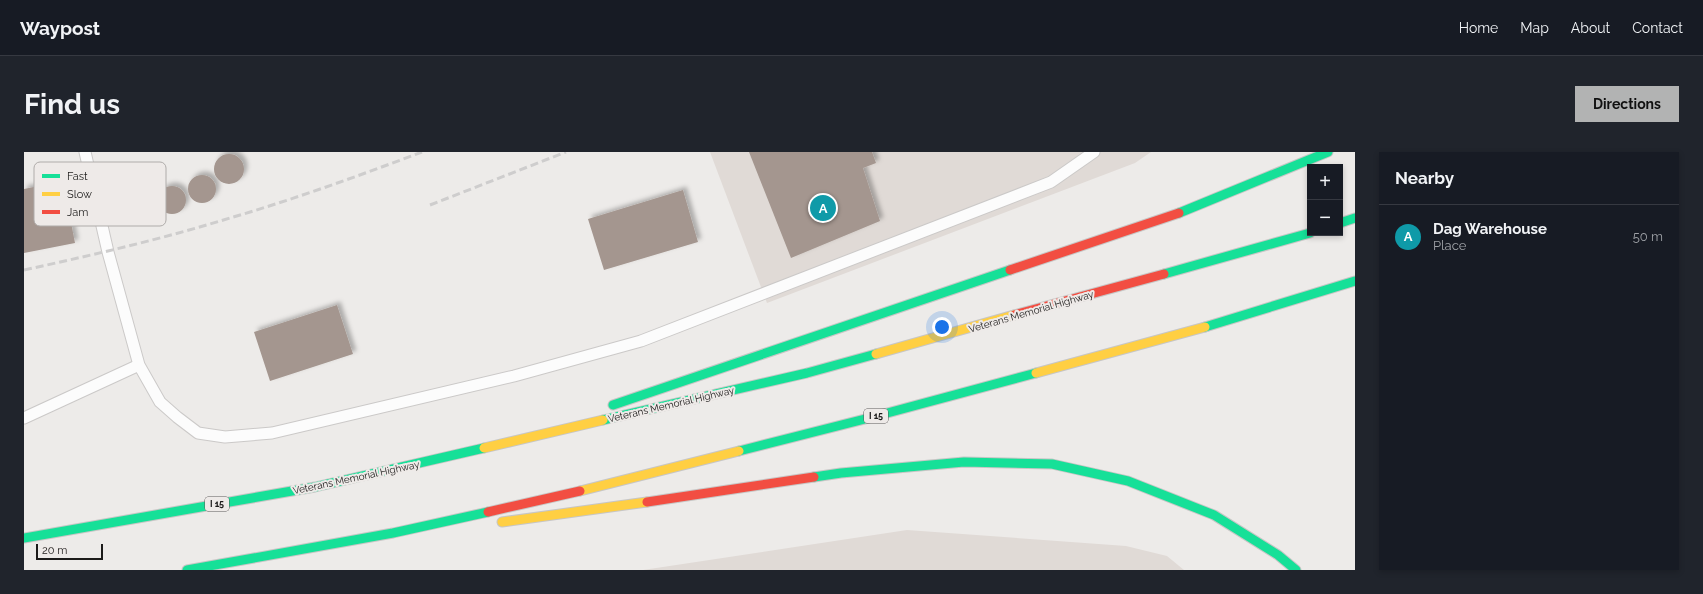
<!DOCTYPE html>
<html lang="en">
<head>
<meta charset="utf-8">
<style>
  body { margin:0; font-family:Raleway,sans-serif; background:#20242c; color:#f1f3f6 }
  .controls { position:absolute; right:12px; top:12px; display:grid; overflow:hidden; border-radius:0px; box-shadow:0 2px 6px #0003 }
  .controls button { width:36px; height:36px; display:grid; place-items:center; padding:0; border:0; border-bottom:1px solid #363941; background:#171b24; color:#f1f3f6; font:20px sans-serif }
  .scale { position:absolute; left:12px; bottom:10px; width:67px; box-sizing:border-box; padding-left:4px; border:2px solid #1c1b1a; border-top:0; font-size:11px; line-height:14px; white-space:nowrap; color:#1c1b1a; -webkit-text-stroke:3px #eeeae8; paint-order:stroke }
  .you { position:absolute; left:918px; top:175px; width:14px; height:14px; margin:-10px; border:3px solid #fff; border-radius:50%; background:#1a73e8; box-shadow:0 0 0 6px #1a73e833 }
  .badge { display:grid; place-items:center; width:26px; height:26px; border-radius:50%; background:#b2b3b3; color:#fff; font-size:13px; font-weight:700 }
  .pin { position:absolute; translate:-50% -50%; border:2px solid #fff; box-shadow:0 1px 4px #0006 }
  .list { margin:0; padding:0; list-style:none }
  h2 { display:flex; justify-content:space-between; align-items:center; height:52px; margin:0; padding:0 16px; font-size:17px }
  h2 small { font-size:13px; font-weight:400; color:#9ea1a6 }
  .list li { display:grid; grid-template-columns:26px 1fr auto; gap:12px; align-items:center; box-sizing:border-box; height:64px; padding:0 16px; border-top:1px solid #363941 }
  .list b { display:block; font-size:15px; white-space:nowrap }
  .list p { margin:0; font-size:13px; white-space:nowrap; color:#9ea1a6 }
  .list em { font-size:13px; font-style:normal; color:#9ea1a6 }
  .map { position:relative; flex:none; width:1331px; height:418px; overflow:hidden; border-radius:0px }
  header { display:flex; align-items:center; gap:24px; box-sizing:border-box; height:56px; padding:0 20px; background:#171b24; border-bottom:1px solid #363941 }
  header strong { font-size:19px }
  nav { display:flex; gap:22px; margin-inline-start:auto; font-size:14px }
  .intro { display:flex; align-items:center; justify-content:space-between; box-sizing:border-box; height:96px; padding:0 24px }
  h1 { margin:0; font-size:28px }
  .button { padding:10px 18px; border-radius:0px; background:#b2b3b3; color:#111; font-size:14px; font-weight:700 }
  main { display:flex; gap:24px; padding:0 24px }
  aside { flex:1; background:#171b24; border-radius:0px; box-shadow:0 2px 6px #0003 }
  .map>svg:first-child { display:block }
</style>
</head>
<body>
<header>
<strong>Waypost</strong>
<nav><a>Home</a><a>Map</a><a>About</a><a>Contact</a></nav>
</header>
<div class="intro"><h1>Find us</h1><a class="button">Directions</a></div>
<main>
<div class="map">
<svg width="1331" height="418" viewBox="0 0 1331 418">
  <defs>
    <filter id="shadow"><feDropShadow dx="3.5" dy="-3.5" stdDeviation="2" flood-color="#0004"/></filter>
  </defs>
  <rect width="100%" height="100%" fill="#edebe9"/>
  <path fill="#e0dad6" d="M 686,0 L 1127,0 L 1111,11 L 743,151 Z
    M 883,378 L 1102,394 L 1143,404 L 1160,418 L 619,418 Z"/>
  <path fill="#a4968f" filter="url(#shadow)" d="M 725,0 L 848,0 L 852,11 L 839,16 L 856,69 L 767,106 Z
    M190 17a15 15 0 1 1 30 0a15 15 0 1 1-30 0Z
    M164 37a14 14 0 1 1 28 0a14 14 0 1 1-28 0Z
    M 39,29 L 51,91 L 0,101 L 0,37 Z
    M134 48a14 14 0 1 1 28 0a14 14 0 1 1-28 0Z
    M 659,38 L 674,90 L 580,118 L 564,67 Z
    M 313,153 L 329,202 L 246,229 L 230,180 Z"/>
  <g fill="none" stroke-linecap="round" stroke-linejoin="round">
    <g stroke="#cbc9c8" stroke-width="13">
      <path id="lane" d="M 61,0 L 84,100 L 115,213 L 136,250 L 153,265 L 174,281 L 201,285 L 248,281 L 490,224 L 617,189 L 1027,30 L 1070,0
        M 0,266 L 115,213"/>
    </g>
    <g stroke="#c7c6c5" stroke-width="11">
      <path id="fast" d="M 1155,61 L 1304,0
        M 1316,71 L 1331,66
        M 1140,122 L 1286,81
        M 1181,175 L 1331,129
        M 589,253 L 986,118
        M 579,268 L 783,221 L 852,202
        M 715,299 L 841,267 L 1012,221
        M 790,325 L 817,321 L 940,310 L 1028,312 L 1104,329 L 1190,363 L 1254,403 L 1272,418
        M 0,386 L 291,335 L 460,296
        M 163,418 L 369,381 L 464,360"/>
    </g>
    <g stroke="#c7c6c5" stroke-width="11">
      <path id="slow" d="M 852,202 L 990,163
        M 1012,221 L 1181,175
        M 460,296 L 579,268
        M 556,339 L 715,299
        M 478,370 L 623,350"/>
    </g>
    <g stroke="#c7c6c5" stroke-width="11">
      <path id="jam" d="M 986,118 L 1155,61
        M 990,163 L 1140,122
        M 623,350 L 790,325
        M 464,360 L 556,339"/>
    </g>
    <use href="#lane" stroke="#fcfcfc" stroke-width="11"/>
    <use href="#fast" stroke="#16e098" stroke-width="9"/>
    <use href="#slow" stroke="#ffcf43" stroke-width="9"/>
    <use href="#jam" stroke="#f24e42" stroke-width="9"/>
    <path stroke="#cecdcd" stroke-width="3" stroke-dasharray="8 4" stroke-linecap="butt" d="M 406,53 L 542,0
      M 0,118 C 69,103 138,87 206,66 C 271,47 334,24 398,0"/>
  </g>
  <g text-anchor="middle" stroke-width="4" stroke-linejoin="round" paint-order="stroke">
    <g fill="#eeeae8" stroke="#5b5958" stroke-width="1">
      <rect x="840" y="257" width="24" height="14" rx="3"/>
      <rect x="181" y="345" width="24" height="14" rx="3"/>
    </g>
    <g font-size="9" font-weight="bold" fill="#1c1b1a">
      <text x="852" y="267">I 15</text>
      <text x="193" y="355">I 15</text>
    </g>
    <g font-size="10" fill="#1c1b1a" stroke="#eeeae8">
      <text transform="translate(1007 159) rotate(-16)" y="4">Veterans Memorial Highway</text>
      <text transform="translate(647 252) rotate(-13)" y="4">Veterans Memorial Highway</text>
      <text transform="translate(332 325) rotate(-12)" y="4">Veterans Memorial Highway</text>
    </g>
  </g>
  <rect x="10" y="10" width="132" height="64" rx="6" fill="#eeeae8" stroke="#afacaa" stroke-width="1"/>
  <rect x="18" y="22" width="18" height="4" fill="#16e098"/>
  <rect x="18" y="40" width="18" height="4" fill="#ffcf43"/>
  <rect x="18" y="58" width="18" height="4" fill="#f24e42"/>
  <g font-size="11" fill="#1c1b1a">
    <text x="43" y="28">Fast</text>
    <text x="43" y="46">Slow</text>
    <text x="43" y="64">Jam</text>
  </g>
</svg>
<div class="controls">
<button>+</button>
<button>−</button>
</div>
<div class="scale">20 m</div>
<div class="you"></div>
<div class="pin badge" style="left:799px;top:56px;background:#0f9aa8">A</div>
</div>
<aside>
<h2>Nearby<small></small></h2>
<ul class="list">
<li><span class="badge" style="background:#0f9aa8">A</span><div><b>Dag Warehouse</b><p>Place</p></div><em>50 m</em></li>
</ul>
</aside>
</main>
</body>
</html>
